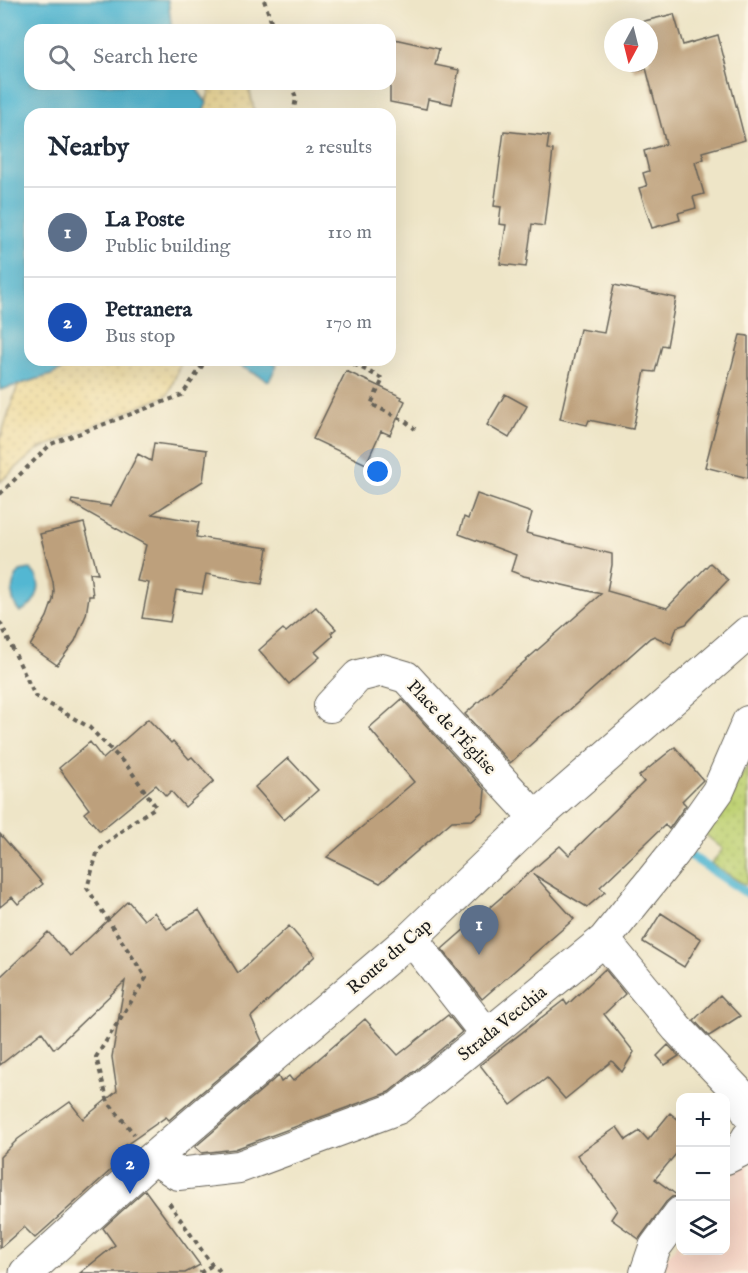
<!DOCTYPE html>
<html lang="en">
<head>
<meta charset="utf-8">
<style>
  body { margin:0; font-family:"IM FELL English",serif; background:#f2f2f3; color:#1f2937 }
  .controls { position:absolute; right:18px; bottom:18px; display:grid; overflow:hidden; border-radius:12px; box-shadow:0 6px 24px #0002 }
  .controls button { width:54px; height:54px; display:grid; place-items:center; padding:0; border:0; border-bottom:2px solid #e0e1e3; background:#fff; color:#1f2937; font:30px sans-serif }
  .compass { position:absolute; left:604px; top:18px; width:54px; height:54px; border-radius:50%; background:#fff; box-shadow:0 6px 24px #0002; rotate:187deg }
  .you { position:absolute; left:378px; top:472px; width:21px; height:21px; margin:-15px; border:4px solid #fff; border-radius:50%; background:#1a73e8; box-shadow:0 0 0 9px #1a73e833 }
  .badge { display:grid; place-items:center; width:39px; height:39px; border-radius:50%; background:#1f6fb2; color:#fff; font-size:20px; font-weight:700 }
  .pin { position:absolute; translate:-50% -50px; filter:drop-shadow(0 2px 3px #0008) }
  .pin::after { content:''; position:absolute; top:32px; width:21px; height:18px; background:inherit; clip-path:polygon(0 0,100% 0,50% 100%) }
  .list { margin:0; padding:0; list-style:none }
  h2 { display:flex; justify-content:space-between; align-items:center; height:78px; margin:0; padding:0 24px; font-size:26px }
  h2 small { font-size:20px; font-weight:400; color:#747a83 }
  .list li { display:grid; grid-template-columns:39px 1fr auto; gap:18px; align-items:center; box-sizing:border-box; height:90px; padding:0 24px; border-top:2px solid #e0e1e3 }
  .list b { display:block; font-size:22px; white-space:nowrap }
  .list p { margin:0; font-size:20px; white-space:nowrap; color:#747a83 }
  .list em { font-size:20px; font-style:normal; color:#747a83 }
  .icon { flex:none; width:33px; height:33px; fill:none; stroke:currentColor; stroke-width:2; stroke-linecap:round; stroke-linejoin:round }
  .map { position:relative; flex:none; width:748px; height:1273px; overflow:hidden }
  .search { position:absolute; background:#fff; box-shadow:0 6px 24px #0002; left:24px; top:24px; width:372px; height:66px; display:flex; align-items:center; gap:15px; box-sizing:border-box; padding:0 21px; border-radius:18px; color:#747a83; font-size:22px }
  .panel { position:absolute; background:#fff; box-shadow:0 6px 24px #0002; left:24px; top:108px; width:372px; height:258px; border-radius:18px }
  .map>svg:first-child { display:block }
</style>
</head>
<body>
<div class="map">
<svg width="748" height="1273" viewBox="0 0 748 1273">
  <defs>
    <pattern id="sand-dots" width="8" height="8" patternUnits="userSpaceOnUse" patternTransform="scale(1.5)"><rect width="8" height="8" fill="#eeda9e"/><path d="M2 2h.1M6 6h.1" fill="none" stroke="#ccba88" stroke-width="1.8" stroke-linecap="round"/></pattern>
    <pattern id="park-dots" width="8" height="8" patternUnits="userSpaceOnUse" patternTransform="scale(1.5)"><rect width="8" height="8" fill="#bfd275"/><path d="M2 2h.1M6 6h.1" fill="none" stroke="#a4b465" stroke-width="1.8" stroke-linecap="round"/></pattern>
  </defs>
  <rect width="100%" height="100%" fill="#fcf5e5"/>
  <filter id="ink" filterUnits="userSpaceOnUse"><feTurbulence type="fractalNoise" baseFrequency=".0167" numOctaves="2"/><feDisplacementMap in="SourceGraphic" scale="12" xChannelSelector="R" yChannelSelector="G"/><feConvolveMatrix kernelMatrix="1 2 1 2 8 2 1 2 1" color-interpolation-filters="sRGB"/></filter>
  <filter id="wash" filterUnits="userSpaceOnUse"><feTurbulence type="fractalNoise" baseFrequency=".008" numOctaves="4" result="noise"/><feDisplacementMap in="SourceGraphic" scale="24" xChannelSelector="R" yChannelSelector="G"/><feGaussianBlur stdDeviation="1.35" result="paint"/><feColorMatrix in="noise" values="0 0 0 0 0 0 0 0 0 0 0 0 0 0 0 0 0 1.4 0 .05"/><feComposite in="paint" operator="in"/></filter>
  <g filter="url(#wash)">
    <rect width="100%" height="100%" fill="#eee5c7"/>
    <path fill="#f5d2c2" d="M 748,1157 L 748,1273 L 681,1273 L 660,1266 L 680,1241 L 680,1250 L 726,1250 L 726,1185 Z"/>
    <path fill="url(#sand-dots)" stroke="#857b5d" stroke-width="1.5" d="M 212,84 L 248,84 L 255,114 L 202,114 Z
      M 82,360 L 182,360 L 168,395 L 37,450 L 0,482 L 0,439 L 18,385 L 51,375 Z"/>
    <path fill="url(#park-dots)" stroke="#6e7748" stroke-width="1.5" d="M 748,765 L 748,880 L 745,885 L 711,864 L 723,849 L 701,831 L 708,831 Z"/>
    <path fill="#53b7d2" stroke="#386a77" stroke-width="1.5" d="M 0,0 L 168,0 L 172,30 L 30,30 L 30,84 L 193,84 L 207,103 L 202,114 L 30,114 L 30,360 L 82,360 L 51,375 L 0,390 Z
      M 235,360 L 268,360 L 277,365 L 269,381 L 234,363 Z
      M 30,569 C 46,582 38,604 20,612 C 9,600 10,584 20,571 Z"/>
    <g fill="none" stroke-linecap="round" stroke-linejoin="round">
      <path stroke="#53b7d2" stroke-width="9" d="M 685,852 L 748,894"/>
    </g>
    <g id="blocks">
      <path fill="#bda07b" d="M 674,14 L 683,45 L 718,35 L 745,140 L 702,152 L 704,159 L 695,162 L 704,194 L 693,197 L 696,208 L 678,213 L 680,220 L 652,228 L 639,188 L 647,186 L 643,173 L 649,171 L 644,151 L 666,144 L 646,68 L 634,71 L 632,63 L 649,63 L 649,27 L 623,27 L 623,26 Z
        M 390,38 L 439,49 L 435,65 L 459,70 L 452,104 L 428,99 L 426,109 L 390,102 Z
        M 504,131 L 549,136 L 547,149 L 553,150 L 544,226 L 532,224 L 526,267 L 500,264 L 506,225 L 499,224 L 501,207 L 494,206 Z
        M 614,285 L 676,298 L 667,346 L 662,345 L 655,372 L 645,371 L 633,429 L 589,420 L 587,425 L 560,419 L 580,329 L 604,333 Z
        M 740,335 L 748,336 L 748,478 L 705,467 Z
        M 346,371 L 402,397 L 401,399 L 405,401 L 390,435 L 381,431 L 366,464 L 313,439 Z
        M 505,394 L 527,406 L 509,438 L 487,425 Z
        M 154,443 L 207,450 L 203,481 L 152,514 L 199,522 L 196,537 L 268,548 L 262,584 L 206,574 L 202,594 L 176,590 L 170,622 L 142,618 L 149,583 L 137,581 L 146,545 L 71,503 L 72,500 L 111,506 L 138,454 L 151,461 Z
        M 477,494 L 532,513 L 526,533 L 612,554 L 612,565 L 607,591 L 667,608 L 710,563 L 728,580 L 686,624 L 677,627 L 671,644 L 654,636 L 650,638 L 510,763 L 465,714 L 601,594 L 524,576 L 511,571 L 516,555 L 459,534 L 464,517 L 468,519 Z
        M 84,523 L 98,574 L 90,573 L 93,596 L 89,596 L 86,615 L 75,641 L 57,665 L 30,646 L 47,617 L 53,600 L 54,591 L 53,582 L 40,534 Z
        M 316,607 L 336,629 L 331,633 L 333,636 L 315,652 L 320,657 L 289,684 L 259,650 L 283,629 L 286,632 Z
        M 402,699 L 485,790 L 483,811 L 472,820 L 452,821 L 380,883 L 327,857 L 414,782 L 369,728 Z
        M 148,719 L 171,743 L 173,741 L 189,759 L 192,757 L 214,781 L 185,807 L 171,791 L 166,796 L 156,785 L 100,831 L 84,813 L 89,809 L 59,768 L 90,742 L 103,759 Z
        M 675,747 L 703,780 L 682,801 L 686,805 L 669,829 L 665,825 L 600,887 L 605,892 L 587,907 L 533,874 L 574,919 L 482,999 L 442,949 L 560,846 L 569,855 L 644,782 L 639,776 Z
        M 288,758 L 318,790 L 284,820 L 255,787 Z
        M 0,834 L 43,884 L 18,904 L 12,897 L 0,907 Z
        M 128,901 L 144,920 L 154,912 L 167,929 L 199,910 L 238,973 L 289,926 L 315,956 L 251,1017 L 262,1041 L 169,1120 L 166,1117 L 126,1145 L 130,1153 L 35,1238 L 24,1227 L 0,1248 L 0,1157 L 18,1139 L 70,1102 L 83,1119 L 117,1091 L 112,1057 L 125,981 L 54,1049 L 42,1032 L 0,1065 L 0,977 L 48,932 L 70,956 Z
        M 661,913 L 701,939 L 684,967 L 643,942 Z
        M 605,969 L 625,994 L 604,1014 L 634,1052 L 622,1072 L 612,1061 L 565,1099 L 547,1078 L 511,1105 L 480,1065 L 564,1000 L 567,1005 Z
        M 720,995 L 740,1016 L 709,1036 L 694,1020 Z
        M 448,1015 L 462,1032 L 389,1092 L 235,1149 L 202,1153 L 195,1147 L 278,1076 L 281,1082 L 289,1076 L 293,1081 L 365,1019 L 398,1055 Z
        M 668,1045 L 679,1056 L 665,1065 L 657,1056 Z
        M 670,1113 L 681,1122 L 681,1148 L 655,1179 L 678,1196 L 672,1197 L 666,1202 L 639,1239 L 611,1219 L 617,1210 L 577,1155 L 617,1127 L 626,1140 L 640,1131 L 648,1140 Z
        M 145,1190 L 200,1265 L 185,1273 L 80,1273 L 115,1245 L 103,1228 Z"/>
    </g>
  </g>
  <g filter="url(#ink)">
    <use href="#blocks" fill-opacity="0" stroke="#666258" stroke-width="1.5"/>
    <g fill="none" stroke-linecap="round" stroke-linejoin="round">
      <g stroke="#666258" stroke-width="34">
        <path id="minor" d="M 330,706 L 358,676 L 382,670 L 406,677 L 536,818
          M 411,938 L 487,1035
          M 604,940 L 677,1028 L 740,1094 L 748,1113
          M 154,1158 L 178,1174 L 239,1167 L 398,1108 L 604,940 L 674,853 L 718,791 L 748,722
          M 726,1158 L 740,1151 L 748,1137
          M 646,1273 L 655,1247 L 680,1213"/>
      </g>
      <g stroke="#666258" stroke-width="35">
        <path id="major" d="M 26,1273 L 144,1166 L 411,938 L 536,818 L 748,633"/>
      </g>
      <path stroke="#666258" stroke-width="4" stroke-dasharray="4.5 4.5" stroke-linecap="butt" d="M 264,0 L 274,30
        M 291,84 L 296,98 L 293,114
        M 346,360 L 383,379 L 371,404 L 405,421 L 415,429
        M 0,494 L 51,444 L 182,395 L 202,366 L 205,360
        M 0,622 L 35,696 L 89,727 L 128,767 L 156,807 L 134,821 L 98,850 L 87,888 L 146,978 L 96,1057 L 108,1102 L 134,1134
        M 169,1203 L 212,1265 L 223,1273
        M 200,1273 L 212,1265"/>
      <use href="#minor" stroke="#fff" stroke-width="32"/>
      <use href="#major" stroke="#fff" stroke-width="33"/>
    </g>
  </g>
  <g text-anchor="middle" stroke-width="4.5" stroke-linejoin="round" paint-order="stroke">
    <g font-size="18" fill="#1c1c1c" stroke="#fcf5e5">
      <text transform="translate(452 727) rotate(47)" y="6">Place de l'Église</text>
      <text transform="translate(389 956) rotate(-41)" y="6">Route du Cap</text>
      <text transform="translate(502 1023) rotate(-39)" y="6">Strada Vecchia</text>
    </g>
  </g>
</svg>
<div class="controls">
<button>+</button>
<button>−</button>
<button><svg class="icon" aria-label="layers" viewBox="0 0 24 24"><path d="M12 4l9 5-9 5-9-5zM3 14l9 5 9-5"/></svg></button>
</div>
<svg class="compass" viewBox="-18 -18 36 36"><path d="M0-13l5 13h-10z" fill="#e53935"/><path d="M0 13l5-13h-10z" fill="#747a83"/></svg>
<div class="you"></div>
<div class="pin badge" style="left:479px;top:955px;background:#5c6f8a">1</div>
<div class="pin badge" style="left:130px;top:1194px;background:#1a4fb4">2</div>
<div class="search"><svg class="icon" aria-label="search" viewBox="0 0 24 24"><circle cx="10" cy="10" r="6"/><path d="M15 15l6 6"/></svg>Search here</div>
<section class="panel">
<h2>Nearby<small>2 results</small></h2>
<ul class="list">
<li><span class="badge" style="background:#5c6f8a">1</span><div><b>La Poste</b><p>Public building</p></div><em>110 m</em></li>
<li><span class="badge" style="background:#1a4fb4">2</span><div><b>Petranera</b><p>Bus stop</p></div><em>170 m</em></li>
</ul>
</section>
</div>
</body>
</html>
